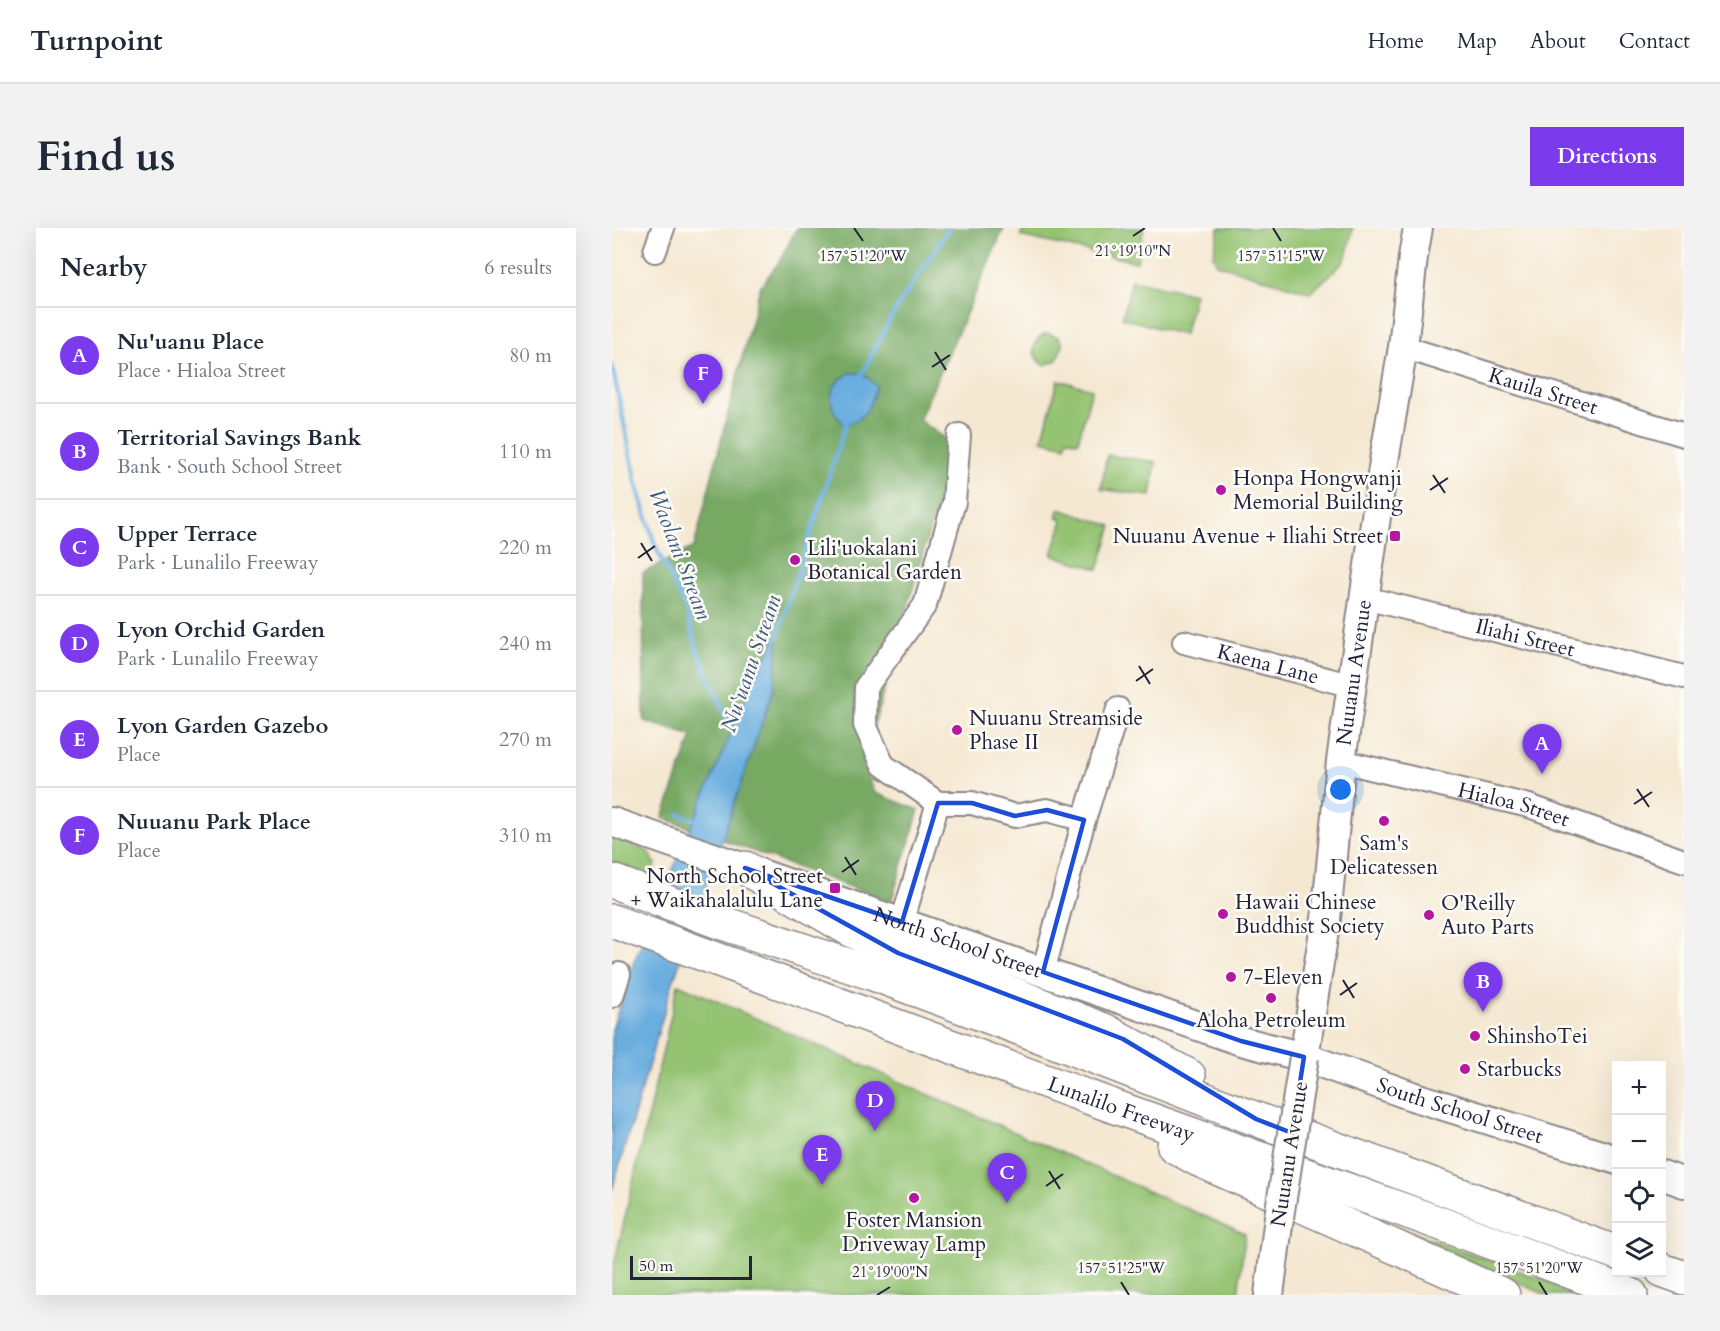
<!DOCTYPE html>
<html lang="en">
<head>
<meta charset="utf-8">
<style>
  body { margin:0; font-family:Cardo,serif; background:#f2f2f3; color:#1f2937 }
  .controls { position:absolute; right:18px; bottom:18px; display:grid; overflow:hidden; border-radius:0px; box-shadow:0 6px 24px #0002 }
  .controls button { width:54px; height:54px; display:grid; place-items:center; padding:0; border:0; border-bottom:2px solid #e0e1e3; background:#fff; color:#1f2937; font:30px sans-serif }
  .scale { position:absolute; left:18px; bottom:15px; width:122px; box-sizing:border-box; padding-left:6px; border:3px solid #22223b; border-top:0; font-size:16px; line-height:21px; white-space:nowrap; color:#22223b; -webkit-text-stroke:4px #fdfcf7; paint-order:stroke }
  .you { position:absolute; left:729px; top:562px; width:21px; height:21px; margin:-15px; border:4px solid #fff; border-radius:50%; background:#1a73e8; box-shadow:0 0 0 9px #1a73e833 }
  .badge { display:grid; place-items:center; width:39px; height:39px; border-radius:50%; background:#7c3aed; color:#fff; font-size:20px; font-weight:700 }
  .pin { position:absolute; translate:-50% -50px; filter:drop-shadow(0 2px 3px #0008) }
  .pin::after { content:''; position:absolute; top:32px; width:21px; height:18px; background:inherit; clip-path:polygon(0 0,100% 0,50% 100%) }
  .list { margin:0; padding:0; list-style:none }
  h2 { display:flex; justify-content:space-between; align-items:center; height:78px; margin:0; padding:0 24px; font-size:26px }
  h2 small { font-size:20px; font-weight:400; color:#747a83 }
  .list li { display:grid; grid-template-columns:39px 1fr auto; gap:18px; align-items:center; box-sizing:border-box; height:96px; padding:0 24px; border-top:2px solid #e0e1e3 }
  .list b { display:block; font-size:22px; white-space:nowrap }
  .list p { margin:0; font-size:20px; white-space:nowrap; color:#747a83 }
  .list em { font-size:20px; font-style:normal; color:#747a83 }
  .icon { flex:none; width:33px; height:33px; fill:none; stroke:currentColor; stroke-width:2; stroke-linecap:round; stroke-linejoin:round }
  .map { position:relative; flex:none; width:1072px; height:1067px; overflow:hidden; border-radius:0px }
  header { display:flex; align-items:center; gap:36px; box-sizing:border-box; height:84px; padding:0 30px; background:#fff; border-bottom:2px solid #e0e1e3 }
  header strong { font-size:28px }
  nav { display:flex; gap:33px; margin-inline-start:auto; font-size:21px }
  .intro { display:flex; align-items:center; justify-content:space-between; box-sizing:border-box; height:144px; padding:0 36px }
  h1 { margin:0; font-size:42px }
  .button { padding:15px 27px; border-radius:0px; background:#7c3aed; color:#fff; font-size:21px; font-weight:700 }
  main { display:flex; gap:36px; padding:0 36px }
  aside { flex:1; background:#fff; border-radius:0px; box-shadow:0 6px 24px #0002 }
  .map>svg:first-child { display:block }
</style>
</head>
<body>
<header>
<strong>Turnpoint</strong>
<nav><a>Home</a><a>Map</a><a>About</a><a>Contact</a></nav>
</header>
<div class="intro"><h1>Find us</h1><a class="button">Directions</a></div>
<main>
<aside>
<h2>Nearby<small>6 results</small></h2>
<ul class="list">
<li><span class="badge">A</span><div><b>Nu'uanu Place</b><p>Place · Hialoa Street</p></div><em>80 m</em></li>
<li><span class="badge">B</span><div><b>Territorial Savings Bank</b><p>Bank · South School Street</p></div><em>110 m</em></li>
<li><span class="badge">C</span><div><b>Upper Terrace</b><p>Park · Lunalilo Freeway</p></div><em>220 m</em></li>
<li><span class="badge">D</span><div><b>Lyon Orchid Garden</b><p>Park · Lunalilo Freeway</p></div><em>240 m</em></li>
<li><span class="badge">E</span><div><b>Lyon Garden Gazebo</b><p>Place</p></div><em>270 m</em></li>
<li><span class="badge">F</span><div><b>Nuuanu Park Place</b><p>Place</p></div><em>310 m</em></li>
</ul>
</aside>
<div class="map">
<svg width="1072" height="1067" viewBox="0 0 1072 1067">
  <rect width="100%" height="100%" fill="#fdfcf7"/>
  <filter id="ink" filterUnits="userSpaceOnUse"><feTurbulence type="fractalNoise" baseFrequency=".0167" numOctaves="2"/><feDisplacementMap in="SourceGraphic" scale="12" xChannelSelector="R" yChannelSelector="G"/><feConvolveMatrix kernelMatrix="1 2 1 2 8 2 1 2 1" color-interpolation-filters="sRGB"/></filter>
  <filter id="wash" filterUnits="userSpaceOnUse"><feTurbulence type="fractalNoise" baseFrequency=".008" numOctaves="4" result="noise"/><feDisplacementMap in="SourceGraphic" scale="24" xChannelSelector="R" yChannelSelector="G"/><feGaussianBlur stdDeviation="1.35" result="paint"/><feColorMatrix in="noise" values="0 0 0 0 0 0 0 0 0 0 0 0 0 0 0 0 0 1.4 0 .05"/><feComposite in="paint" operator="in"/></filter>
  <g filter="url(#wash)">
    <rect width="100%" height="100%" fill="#f5e8d2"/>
    <path fill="#94c372" stroke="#5b7256" stroke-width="1.5" d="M 413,0 L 532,0 L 525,34 L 408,8 Z
      M 607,0 L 741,0 L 734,29 L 730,36 L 698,65 L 605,36 L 601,28 Z
      M 520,52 L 583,66 L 572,107 L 510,90 Z
      M 435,105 L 447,109 L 451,116 L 445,132 L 433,137 C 417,130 419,110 435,105 Z
      M 446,152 L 480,161 L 466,214 L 455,211 L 453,218 L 430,212 Z
      M 495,227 L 544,234 L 539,268 L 489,261 Z
      M 447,281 L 500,298 L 486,341 L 440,327 L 451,292 L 445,289 Z
      M 0,609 L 38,624 L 38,628 L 41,629 L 40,633 L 44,635 L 40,648 L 0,634 Z
      M 66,756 L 633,1006 L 626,1067 L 0,1067 L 0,1046 Z
      M 755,988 L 974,1067 L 934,1067 Z"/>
    <path fill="#77a964" stroke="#4c6650" stroke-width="1.5" d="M 185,0 L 392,0 L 307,192 L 342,216 L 251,535 L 263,565 L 307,582 L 279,674 L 51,590 L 80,508 L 32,493 L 31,345 L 82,319 L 148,59 L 167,34 Z"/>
    <path fill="#6aaedf" stroke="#46688d" stroke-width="1.5" d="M 238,145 L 250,145 L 264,158 C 259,176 254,192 233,197 C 214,180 214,157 238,145 Z
      M 167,404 L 162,460 L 61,754 L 0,962 L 0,802 L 21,736 L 137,462 Z"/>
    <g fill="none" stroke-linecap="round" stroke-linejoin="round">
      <path stroke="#6aaedf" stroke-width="4.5" d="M 0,138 L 25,257 L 44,320 L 73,378 L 85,421 L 122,507
        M 248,150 L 279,89 L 337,0
        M 165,410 L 235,192
        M 67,586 L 87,593"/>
    </g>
  </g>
  <g filter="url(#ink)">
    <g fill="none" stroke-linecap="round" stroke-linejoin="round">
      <g stroke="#8c8586" stroke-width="26">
        <g id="minor">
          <path d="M 43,23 L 51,0"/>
          <path id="s1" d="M 791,119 L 1072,207"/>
          <path id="s2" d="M 753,370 L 1072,449"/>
          <path id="s3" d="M 572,414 L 741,458"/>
          <path id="s4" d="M 729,533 L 917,578 L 1072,633"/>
          <path d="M 326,575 L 360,575 L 403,588 L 435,582 L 472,592"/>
          <path d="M 290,694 L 326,575 L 271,537 L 253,497 L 254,459 L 313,377 L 342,274 L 347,207"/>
          <path d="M 431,744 L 472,592 L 506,481"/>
          <path d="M 0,768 L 7,746"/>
        </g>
      </g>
      <g stroke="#8c8586" stroke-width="32">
        <g id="major">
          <path id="s5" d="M 0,594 L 629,813 L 692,829 L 800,868 L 1005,932"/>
          <path id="s6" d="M 692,829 L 714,691 L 729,533 L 772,233 L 791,119 L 801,29 L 806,0"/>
          <path d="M 1050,947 L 1072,955"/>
          <path d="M 657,1067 L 667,989"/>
        </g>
      </g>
      <g stroke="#8c8586" stroke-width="36">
        <g id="highway">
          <path d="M 133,640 L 237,701 L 286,725 L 371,754 L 492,802 L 577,848"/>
          <path d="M 0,653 L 102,692 L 259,745 L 418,804 L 644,891 L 1005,1025"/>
          <path id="s7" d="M 0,693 C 159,750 317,811 476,869 C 657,935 840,997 1019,1067"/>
          <path d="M 562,918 L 587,932 L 891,1067"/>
          <path d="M 1050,1042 L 1072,1050"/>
        </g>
      </g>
      <use href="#minor" stroke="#fff" stroke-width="22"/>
      <use href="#major" stroke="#fff" stroke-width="28"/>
      <use href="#highway" stroke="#fff" stroke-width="33"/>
      <g stroke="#8c8586" stroke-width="32" stroke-linecap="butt">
        <path id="major-bridge" d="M 667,989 L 692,829"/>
      </g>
      <use href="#major-bridge" stroke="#fff" stroke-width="28"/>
    </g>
  </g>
  <path fill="none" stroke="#1d4ed8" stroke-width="4.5" stroke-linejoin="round" d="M 326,575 L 360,575 L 403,588 L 435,582 L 472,592 L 431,744 L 629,813 L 692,829 L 680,905 L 644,891 L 511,811 L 286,725 L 133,640 L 290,694 Z"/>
  <path fill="none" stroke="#22223b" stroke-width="2" d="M 242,0 L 251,13M 661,0 L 669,13M 521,8 L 533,0M 323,124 L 334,142M 320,139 L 338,127M 821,247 L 833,265M 818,262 L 836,250M 29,315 L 40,333M 26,330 L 43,318M 527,438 L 538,456M 524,453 L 541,441M 1025,561 L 1037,579M 1022,576 L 1040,564M 233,629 L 244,647M 230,644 L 247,632M 731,752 L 742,770M 728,767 L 745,755M 437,943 L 448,961M 434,958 L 451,946M 509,1054 L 517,1067M 927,1054 L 935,1067M 265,1067 L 278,1059"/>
  <g fill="#b5179e" stroke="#fdfcf7" stroke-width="2">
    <circle cx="609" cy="262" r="6"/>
    <rect x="777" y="302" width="12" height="12" rx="3"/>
    <circle cx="183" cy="332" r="6"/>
    <circle cx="345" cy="502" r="6"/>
    <circle cx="772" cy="593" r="6"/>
    <rect x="217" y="654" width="12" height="12" rx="3"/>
    <circle cx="611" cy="686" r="6"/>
    <circle cx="817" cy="687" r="6"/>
    <circle cx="619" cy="749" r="6"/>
    <circle cx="659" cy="770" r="6"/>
    <circle cx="863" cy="808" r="6"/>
    <circle cx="853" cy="841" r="6"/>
    <circle cx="302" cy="970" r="6"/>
  </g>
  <g text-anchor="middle" stroke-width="5" stroke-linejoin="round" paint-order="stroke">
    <g font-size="21" fill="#22223b" stroke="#fdfcf7">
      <text dy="7" stroke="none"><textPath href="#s1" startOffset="147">Kauila Street</textPath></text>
      <text dy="7" stroke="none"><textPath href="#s2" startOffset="165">Iliahi Street</textPath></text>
      <text dy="7" stroke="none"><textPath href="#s3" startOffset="87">Kaena Lane</textPath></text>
      <text dy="7" stroke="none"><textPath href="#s6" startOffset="388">Nuuanu Avenue</textPath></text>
      <text dy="7" stroke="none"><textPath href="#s4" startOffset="178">Hialoa Street</textPath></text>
      <text dy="7" stroke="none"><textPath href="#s5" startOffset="366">North School Street</textPath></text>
      <text dy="7" stroke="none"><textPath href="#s7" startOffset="543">Lunalilo Freeway</textPath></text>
      <text dy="7" stroke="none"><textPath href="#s5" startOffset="896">South School Street</textPath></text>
      <text transform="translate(677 926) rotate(-81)" y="7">Nuuanu Avenue</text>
    </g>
    <g font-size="21" fill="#22223b" stroke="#fdfcf7" text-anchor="start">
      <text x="621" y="257">Honpa Hongwanji<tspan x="621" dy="24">Memorial Building</tspan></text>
      <text x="771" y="315" text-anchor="end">Nuuanu Avenue + Iliahi Street</text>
      <text x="195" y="327">Lili'uokalani<tspan x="195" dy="24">Botanical Garden</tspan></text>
      <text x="357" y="497">Nuuanu Streamside<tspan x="357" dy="24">Phase II</tspan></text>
      <text x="772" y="622" text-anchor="middle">Sam's<tspan x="772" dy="24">Delicatessen</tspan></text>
      <text x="211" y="655" text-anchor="end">North School Street<tspan x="211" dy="24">+ Waikahalalulu Lane</tspan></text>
      <text x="623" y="681">Hawaii Chinese<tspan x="623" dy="24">Buddhist Society</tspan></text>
      <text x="829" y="682">O'Reilly<tspan x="829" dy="24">Auto Parts</tspan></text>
      <text x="631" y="756">7-Eleven</text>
      <text x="659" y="799" text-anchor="middle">Aloha Petroleum</text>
      <text x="875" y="815">ShinshoTei</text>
      <text x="865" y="848">Starbucks</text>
      <text x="302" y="999" text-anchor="middle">Foster Mansion<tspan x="302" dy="24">Driveway Lamp</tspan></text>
    </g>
    <g font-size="22" font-style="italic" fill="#3f5a7d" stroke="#fdfcf7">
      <text transform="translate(69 326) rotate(69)" y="8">Waolani Stream</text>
      <text transform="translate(138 435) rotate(-71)" y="8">Nuʻuanu Stream</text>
    </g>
  </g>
  <g font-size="15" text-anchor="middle" fill="#22223b" stroke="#fdfcf7" stroke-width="5" stroke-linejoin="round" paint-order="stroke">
    <text x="521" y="28">21°19'10"N</text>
    <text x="251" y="33">157°51'20"W</text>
    <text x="669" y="33">157°51'15"W</text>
    <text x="509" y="1045">157°51'25"W</text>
    <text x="927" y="1045">157°51'20"W</text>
    <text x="278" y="1049">21°19'00"N</text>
  </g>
</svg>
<div class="controls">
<button>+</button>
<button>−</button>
<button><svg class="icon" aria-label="locate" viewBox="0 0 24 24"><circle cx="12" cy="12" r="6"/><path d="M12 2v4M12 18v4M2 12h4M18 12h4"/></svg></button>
<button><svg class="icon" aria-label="layers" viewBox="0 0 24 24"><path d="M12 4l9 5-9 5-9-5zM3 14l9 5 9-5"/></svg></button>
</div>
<div class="scale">50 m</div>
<div class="you"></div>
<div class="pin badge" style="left:930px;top:546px">A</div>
<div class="pin badge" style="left:871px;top:784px">B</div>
<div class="pin badge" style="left:395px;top:975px">C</div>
<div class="pin badge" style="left:263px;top:903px">D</div>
<div class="pin badge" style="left:210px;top:957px">E</div>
<div class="pin badge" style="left:91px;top:176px">F</div>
</div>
</main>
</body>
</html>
